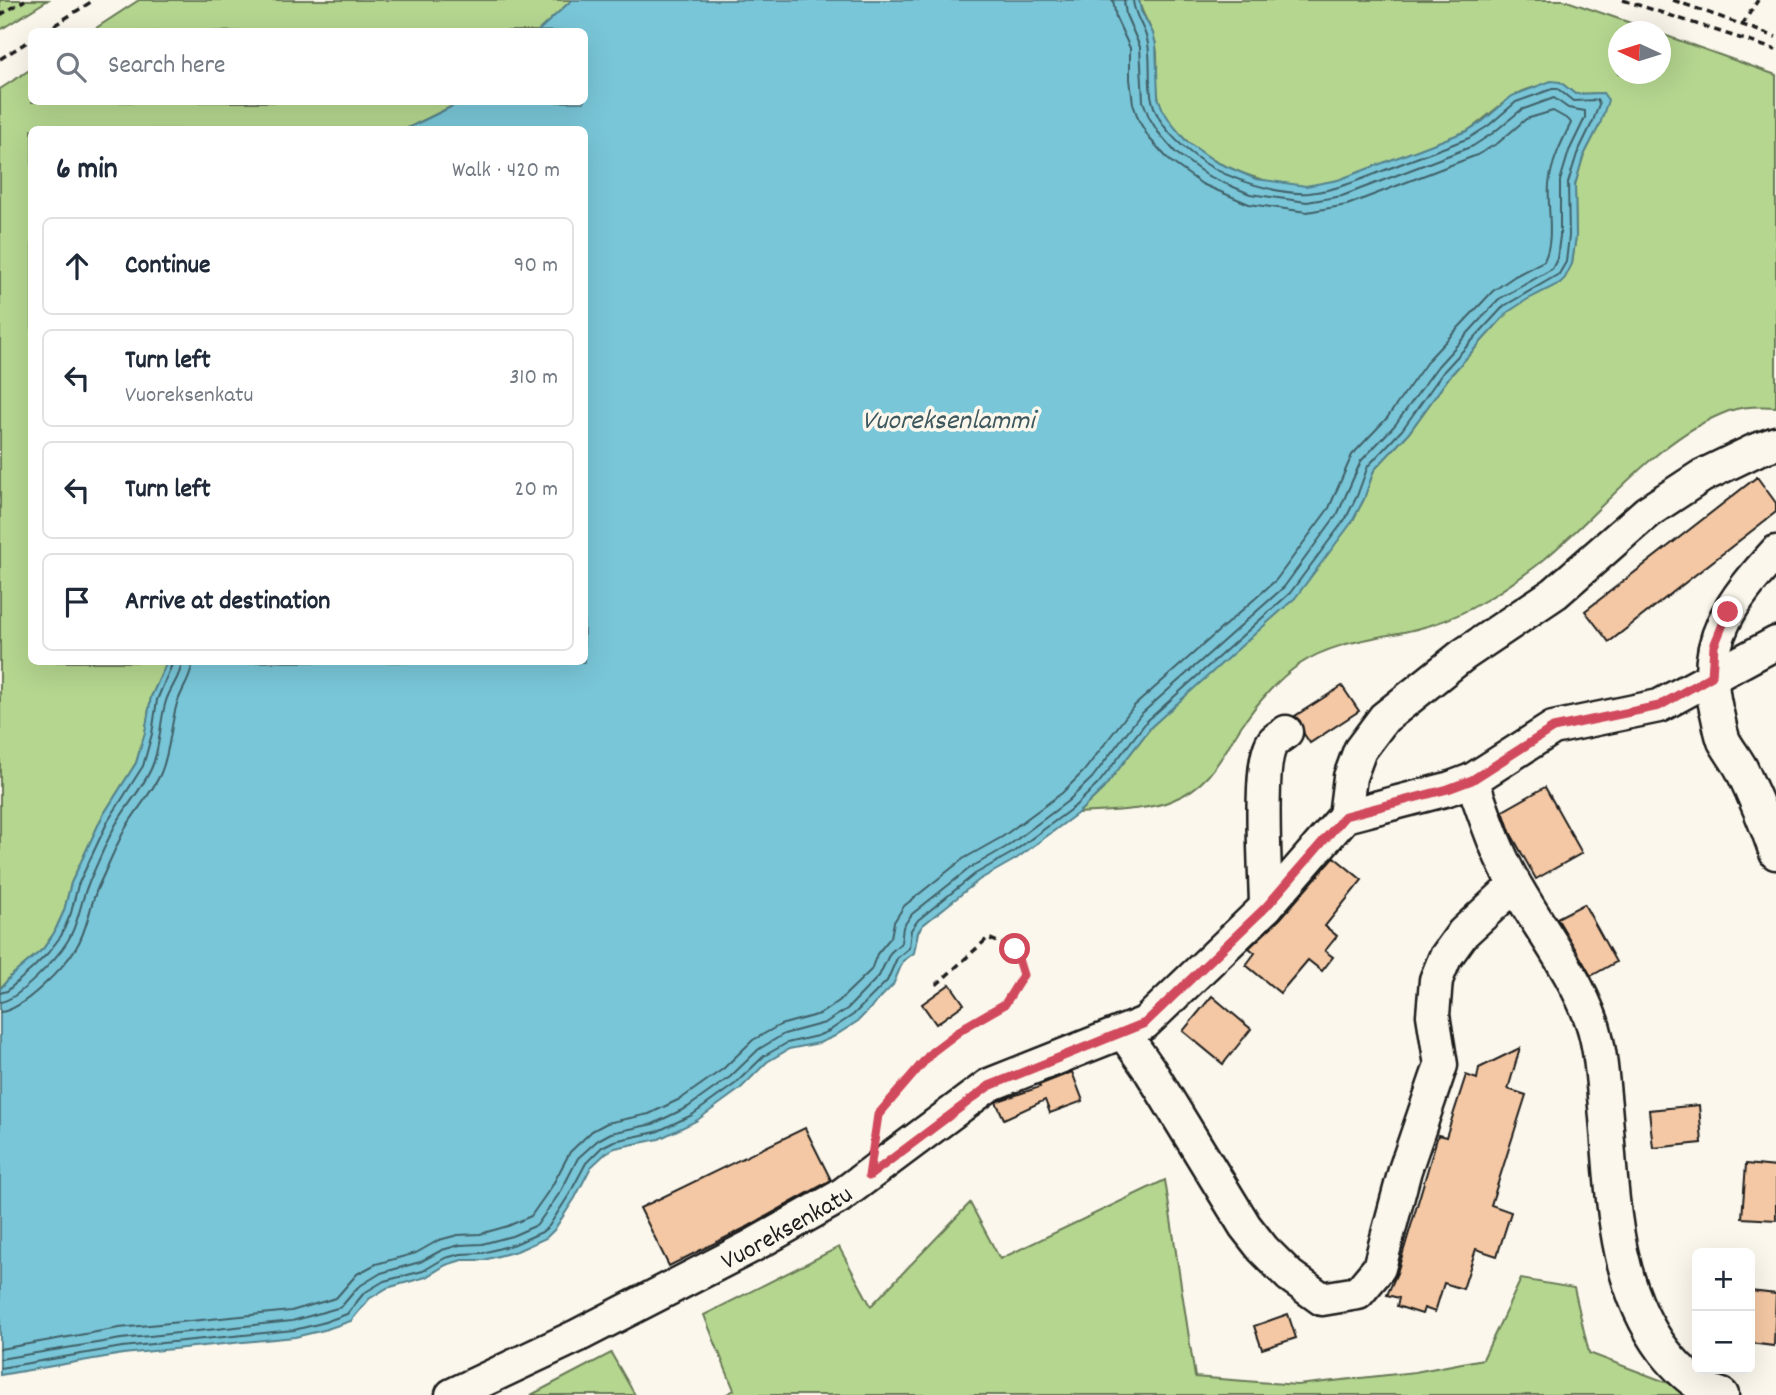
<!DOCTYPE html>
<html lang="en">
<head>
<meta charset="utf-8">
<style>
  body { margin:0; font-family:Dekko,sans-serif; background:#f6f6f7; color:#1f2937 }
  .controls { position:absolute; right:21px; bottom:21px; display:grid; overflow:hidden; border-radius:10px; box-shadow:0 7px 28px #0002 }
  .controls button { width:63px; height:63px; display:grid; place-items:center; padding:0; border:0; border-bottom:2px solid #e0e1e3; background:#fff; color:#1f2937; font:35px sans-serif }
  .compass { position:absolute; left:1608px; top:21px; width:63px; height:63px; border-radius:50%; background:#fff; box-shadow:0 7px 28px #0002; rotate:274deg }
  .stop { position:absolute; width:21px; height:21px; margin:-16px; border:5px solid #d1495b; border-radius:50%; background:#fff }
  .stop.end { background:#d1495b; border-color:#fff; box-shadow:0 2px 7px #0008 }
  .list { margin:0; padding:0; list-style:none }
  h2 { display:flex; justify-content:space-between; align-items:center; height:91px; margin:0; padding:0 28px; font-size:30px }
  h2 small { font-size:23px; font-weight:400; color:#747a83 }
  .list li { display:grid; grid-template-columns:46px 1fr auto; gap:21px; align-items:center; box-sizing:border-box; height:98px; margin:0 14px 14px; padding:0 14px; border:2px solid #e0e1e3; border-radius:10px }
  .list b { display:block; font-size:26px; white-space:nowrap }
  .list p { margin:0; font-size:23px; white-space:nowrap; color:#747a83 }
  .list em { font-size:23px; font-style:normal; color:#747a83 }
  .icon { flex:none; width:38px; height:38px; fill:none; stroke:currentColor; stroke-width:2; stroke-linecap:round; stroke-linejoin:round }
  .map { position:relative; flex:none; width:1776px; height:1395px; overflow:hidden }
  .search { position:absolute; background:#fff; box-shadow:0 7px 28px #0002; left:28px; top:28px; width:560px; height:77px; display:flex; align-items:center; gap:18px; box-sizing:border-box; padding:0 24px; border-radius:10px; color:#747a83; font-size:26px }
  .panel { position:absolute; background:#fff; box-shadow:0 7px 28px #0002; left:28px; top:126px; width:560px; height:539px; border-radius:10px }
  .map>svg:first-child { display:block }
</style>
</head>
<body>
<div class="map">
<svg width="1776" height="1395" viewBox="0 0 1776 1395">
  <rect width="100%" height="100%" fill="#fbf7ec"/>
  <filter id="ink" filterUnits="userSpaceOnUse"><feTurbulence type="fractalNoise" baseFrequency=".0143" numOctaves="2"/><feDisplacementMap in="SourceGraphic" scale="14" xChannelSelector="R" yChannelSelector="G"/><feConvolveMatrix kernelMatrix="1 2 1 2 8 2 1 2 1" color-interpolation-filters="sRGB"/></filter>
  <g filter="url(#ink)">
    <path fill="#b4d68f" stroke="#687956" stroke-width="2" d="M 0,0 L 48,0 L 0,30 Z
      M 139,0 L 572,0 L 538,31 L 90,32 Z
      M 1139,0 L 1564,0 L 1654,31 L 1618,32 L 1618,74 L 1660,74 L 1661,34 L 1776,75 L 1776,407 C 1760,406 1744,406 1729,411 C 1653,439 1599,517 1536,566 C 1505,589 1469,614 1431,625 C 1387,639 1339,638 1300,664 C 1279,678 1257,703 1242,725 C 1220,758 1212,784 1173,800 C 1149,811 1105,811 1078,813 L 1103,789 L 1152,726 L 1194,687 L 1352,522 L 1364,499 L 1374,470 L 1408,434 L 1450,376 L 1508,312 L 1572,264 L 1576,236 L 1575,185 L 1583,157 L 1600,124 L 1603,93 L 1575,94 L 1560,82 C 1547,83 1523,89 1512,97 C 1496,107 1483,121 1467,131 C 1437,143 1407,154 1377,166 C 1354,174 1330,186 1305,186 C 1278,186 1252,178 1228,167 C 1202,157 1178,137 1164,113 C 1150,88 1163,59 1153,34 C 1149,22 1141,14 1139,0 Z
      M 31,69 L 32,102 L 461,102 L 406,129 L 32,130 L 32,662 L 167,662 L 151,697 L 145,733 L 136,763 L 102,817 L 71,883 L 64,911 L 54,933 L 43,949 L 11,976 L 0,989 L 0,89 Z
      M 1165,1180 L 1195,1377 L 1297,1385 L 1415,1372 L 1483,1359 L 1521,1279 L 1574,1288 L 1589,1353 L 1700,1395 L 725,1395 L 734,1390 L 704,1315 L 839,1247 L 871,1306 L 970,1203 L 1000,1259 Z
      M 611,1353 L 635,1395 L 531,1395 Z"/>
    <path fill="#79c6d8" stroke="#54828d" stroke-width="2" d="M 572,0 L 1139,0 L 1141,11 L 1153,33 L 1156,45 L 1158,97 L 1163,110 L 1172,124 L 1186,141 L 1216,162 L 1256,179 L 1306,186 L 1338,180 L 1467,131 L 1483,121 L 1512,96 L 1551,81 L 1560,82 L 1575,94 L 1603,93 L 1608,100 L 1600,124 L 1583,157 L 1575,185 L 1576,236 L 1572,264 L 1565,278 L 1560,283 L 1528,299 L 1508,312 L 1450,376 L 1408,434 L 1374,470 L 1364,499 L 1352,522 L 1295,598 L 1152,726 L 1103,789 L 1078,813 L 1016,859 L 979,880 L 923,925 L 918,932 L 914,953 L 903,961 L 893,985 L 858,1021 L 833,1037 L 819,1043 L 789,1049 L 767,1062 L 740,1089 L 696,1121 L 659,1139 L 615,1148 L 606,1153 L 591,1167 L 575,1198 L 554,1230 L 546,1238 L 517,1251 L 484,1260 L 462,1260 L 446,1265 L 426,1277 L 387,1288 L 369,1299 L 351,1321 L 324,1330 L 295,1337 L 123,1354 L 0,1375 L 0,989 L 11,976 L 43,949 L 54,933 L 64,911 L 71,883 L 102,817 L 136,763 L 145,733 L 151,697 L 167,662 L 584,662 L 584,130 L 406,129 L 461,102 L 584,102 L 584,32 L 538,31 Z"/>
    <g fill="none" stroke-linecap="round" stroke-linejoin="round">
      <path stroke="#416067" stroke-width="2" d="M 0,993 L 7,991 L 33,968 L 48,953 L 61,936 L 71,913 L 78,885 L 108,821 L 143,766 L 152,734 L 157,700 L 173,662
        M 0,1002 C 17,1001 57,958 67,942 C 79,924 80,902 89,882 C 98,863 106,842 116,824 C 127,805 142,789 151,769 C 161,748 159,723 166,701 C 170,688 181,676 182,662
        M 0,1012 C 22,1011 64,967 76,948 C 88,929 89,907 98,887 C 107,868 115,848 125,829 C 136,810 151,794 160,775 C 170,753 170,729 176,707 C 180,691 192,678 192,662
        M 0,1349 L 119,1328 L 291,1311 L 336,1298 L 357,1274 L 376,1264 L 416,1253 L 439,1240 L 458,1235 L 480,1234 L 508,1226 L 531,1216 L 552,1186 L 570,1152 L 592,1131 L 607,1123 L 649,1114 L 682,1098 L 723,1069 L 753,1040 L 780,1025 L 820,1014 L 839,1001 L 871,970 L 877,954 L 891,937 L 894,922 L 904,906 L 963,859 L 1002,837 L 1062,793 L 1084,771 L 1133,707 L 1276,580 L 1329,508 L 1352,455 L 1387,418 L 1429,359 L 1493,291 L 1515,276 L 1544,261 C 1555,239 1547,209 1549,185 C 1551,163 1561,143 1571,123 L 1569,120 L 1553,111 L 1526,119 L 1498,143 L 1477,155 L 1347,205 L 1307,212 L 1249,204 L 1202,184 L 1170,161 L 1149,138 L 1139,121 L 1133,104 L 1130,79 L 1130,48 L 1116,18 L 1113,0
        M 0,1359 L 121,1339 L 292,1321 L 341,1307 L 358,1287 L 381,1273 L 420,1262 L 442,1250 L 460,1245 L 482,1244 L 512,1236 L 537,1225 L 561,1191 L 578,1158 L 598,1140 L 611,1133 L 653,1124 L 688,1107 L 730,1077 L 759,1049 L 784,1034 L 825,1023 L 847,1009 L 879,976 L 890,953 L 901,943 L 903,927 L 912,914 L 970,868 L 1008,846 L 1068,801 L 1092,778 L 1140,715 L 1284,587 L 1338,513 L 1361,461 L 1395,425 L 1438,366 L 1499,299 L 1552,269 L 1557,259 L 1560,236 L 1560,181 L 1569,151 L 1585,118 L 1585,111 L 1568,108 L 1554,98 L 1521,110 L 1493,133 L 1473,146 L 1342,196 L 1307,202 L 1250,194 L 1208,176 L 1176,153 L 1158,132 L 1149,117 L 1143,101 L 1140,47 L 1126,15 L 1124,0
        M 0,1368 L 122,1347 L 294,1330 L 322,1323 L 347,1314 L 364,1293 L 384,1281 L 423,1271 L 445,1258 L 461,1254 L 483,1253 L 515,1244 L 542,1232 L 549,1226 L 569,1195 L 586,1163 L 602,1147 L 614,1141 L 656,1132 L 692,1115 L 735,1084 L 764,1056 L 787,1043 L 817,1036 L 829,1031 L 853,1015 L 887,981 L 897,958 L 909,948 L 911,930 L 918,920 L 975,874 L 1012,853 L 1074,807 L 1098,784 L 1147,721 L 1290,593 L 1346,518 L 1357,496 L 1368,466 L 1402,430 L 1444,371 L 1504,306 L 1559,274 L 1566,262 L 1569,236 L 1568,183 L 1577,154 L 1593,121 L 1599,104 L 1597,100 L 1573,101 L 1558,89 L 1552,89 L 1516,102 L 1488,126 L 1469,138 C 1441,149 1413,159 1385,170 C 1360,180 1336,190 1309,193 C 1279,195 1228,179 1203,162 C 1185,149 1166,134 1156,112 C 1146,90 1152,67 1148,44 C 1146,28 1134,17 1133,0"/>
    </g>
    <path fill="#f4c8a4" stroke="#1c1c1c" stroke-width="2" d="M 1757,477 L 1776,503 L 1776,512 L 1609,642 L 1585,611 Z
      M 1342,686 L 1359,711 L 1310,743 L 1304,734 L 1300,721 L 1295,716 Z
      M 1545,787 L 1582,853 L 1536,879 L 1511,834 L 1503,811 Z
      M 1334,857 L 1362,880 L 1325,926 L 1337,936 L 1325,951 L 1333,957 L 1322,971 L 1308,960 L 1280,993 L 1246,965 L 1255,953 L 1249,948 L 1280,919 Z
      M 1584,904 L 1616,962 L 1591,976 L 1557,918 Z
      M 950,984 L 964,1004 L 936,1024 L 922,1004 Z
      M 1212,996 L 1251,1029 L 1223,1064 L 1183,1031 Z
      M 1520,1048 L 1508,1089 L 1526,1095 L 1491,1205 L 1511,1212 L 1497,1256 L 1476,1249 L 1463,1289 L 1444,1283 L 1435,1312 L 1424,1308 L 1422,1314 L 1397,1306 L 1399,1298 L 1387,1295 L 1397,1273 L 1438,1135 L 1446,1137 L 1466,1075 L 1477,1079 L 1479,1068 Z
      M 1072,1072 L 1083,1101 L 1050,1113 L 1045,1100 L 1004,1119 L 996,1102 L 998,1101 L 1040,1087 L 1039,1085 Z
      M 1699,1105 L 1702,1143 L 1653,1148 L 1649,1110 Z
      M 805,1128 L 831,1180 L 747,1227 L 669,1266 L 640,1208 Z
      M 1746,1164 L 1776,1167 L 1776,1220 L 1742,1218 Z
      M 1750,1291 L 1776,1294 L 1774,1346 L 1750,1343 Z
      M 1288,1314 L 1296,1338 L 1262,1349 L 1254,1326 Z"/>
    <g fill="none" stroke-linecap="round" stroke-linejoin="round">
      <g stroke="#1c1c1c" stroke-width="37">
        <g id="minor">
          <path d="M 1776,552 C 1732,600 1700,641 1716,709 C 1719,719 1720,731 1724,741 C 1729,750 1736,759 1741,768 C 1754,795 1766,824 1776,853"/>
          <path d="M 1472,780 C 1485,816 1497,855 1517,888 C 1542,932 1575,974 1592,1022 C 1601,1049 1602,1078 1605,1106 C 1613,1189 1611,1281 1664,1351 C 1678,1369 1698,1389 1722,1395"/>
          <path d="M 1345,816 L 1350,777 L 1360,750 L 1384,718 L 1463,655 L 1555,593 L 1647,512 L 1702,476 L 1756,450 L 1776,443"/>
          <path d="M 1266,907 C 1266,878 1257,762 1273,742 C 1276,738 1283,735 1286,732"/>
          <path d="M 1123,1032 L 1151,1072 L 1245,1226 L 1263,1249 L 1290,1276 L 1322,1299 L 1358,1293 L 1379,1268 L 1405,1170 L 1441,1065 L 1433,1015 L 1436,980 L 1445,958 L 1463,933 L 1515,885"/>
          <path id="s1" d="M 452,1395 L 577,1336 L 750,1247 L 839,1197 L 989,1085 L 1145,1023 L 1266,907 L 1345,816 L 1448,789 L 1472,780 L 1553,728 L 1659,706 L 1776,643"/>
        </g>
      </g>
      <path stroke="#1c1c1c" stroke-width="3.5" stroke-dasharray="7 5" stroke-linecap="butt" d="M 1623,0 L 1776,50
        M 1673,0 L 1776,37
        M 0,15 L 25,0
        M 1742,25 L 1758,0
        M 44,32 L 94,0
        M 0,59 L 32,39
        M 874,1139 L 878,1115 L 932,1052 L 965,1027 L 1005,1004 L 1023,975 L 1015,949 L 988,938 L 934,987"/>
      <use href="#minor" stroke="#fbf7ec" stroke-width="32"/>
    </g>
  </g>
  <g fill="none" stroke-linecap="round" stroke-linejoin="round" filter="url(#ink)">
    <path stroke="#d1495b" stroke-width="9" d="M 1015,949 L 1023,975 L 1005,1004 L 965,1027 L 932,1052 L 878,1115 L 869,1176 L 989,1086 L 1145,1023 L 1266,907 L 1345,816 L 1448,789 L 1472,780 L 1553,728 L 1659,706 L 1712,676 L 1714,646 L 1728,612"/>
  </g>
  <g text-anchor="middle" stroke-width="7" stroke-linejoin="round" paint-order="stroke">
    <g font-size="26" fill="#1c1c1c" stroke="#fbf7ec">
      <text dy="9" stroke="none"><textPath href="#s1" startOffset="374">Vuoreksenkatu</textPath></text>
    </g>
    <g font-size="28" font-style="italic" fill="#3d585e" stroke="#fbf7ec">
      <text x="948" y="428">Vuoreksenlammi</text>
    </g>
  </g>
</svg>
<div class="controls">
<button>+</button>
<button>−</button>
</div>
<svg class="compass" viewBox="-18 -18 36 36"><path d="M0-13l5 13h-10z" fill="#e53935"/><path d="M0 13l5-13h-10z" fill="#747a83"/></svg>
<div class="stop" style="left:1015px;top:949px"></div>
<div class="stop end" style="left:1728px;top:612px"></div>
<div class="search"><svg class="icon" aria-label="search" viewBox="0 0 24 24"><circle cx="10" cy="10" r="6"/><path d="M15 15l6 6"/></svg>Search here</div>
<section class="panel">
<h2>6 min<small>Walk · 420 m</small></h2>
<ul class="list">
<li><svg class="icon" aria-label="ahead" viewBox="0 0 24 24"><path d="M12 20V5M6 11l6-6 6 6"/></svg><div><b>Continue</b></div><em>90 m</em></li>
<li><svg class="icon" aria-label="left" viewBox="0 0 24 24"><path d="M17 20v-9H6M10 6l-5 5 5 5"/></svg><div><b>Turn left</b><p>Vuoreksenkatu</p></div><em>310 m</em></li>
<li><svg class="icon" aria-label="left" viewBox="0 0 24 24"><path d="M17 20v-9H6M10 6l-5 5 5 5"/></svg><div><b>Turn left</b></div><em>20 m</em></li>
<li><svg class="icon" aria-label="arrive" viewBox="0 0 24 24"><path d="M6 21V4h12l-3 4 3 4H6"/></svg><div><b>Arrive at destination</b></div></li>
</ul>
</section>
</div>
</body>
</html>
